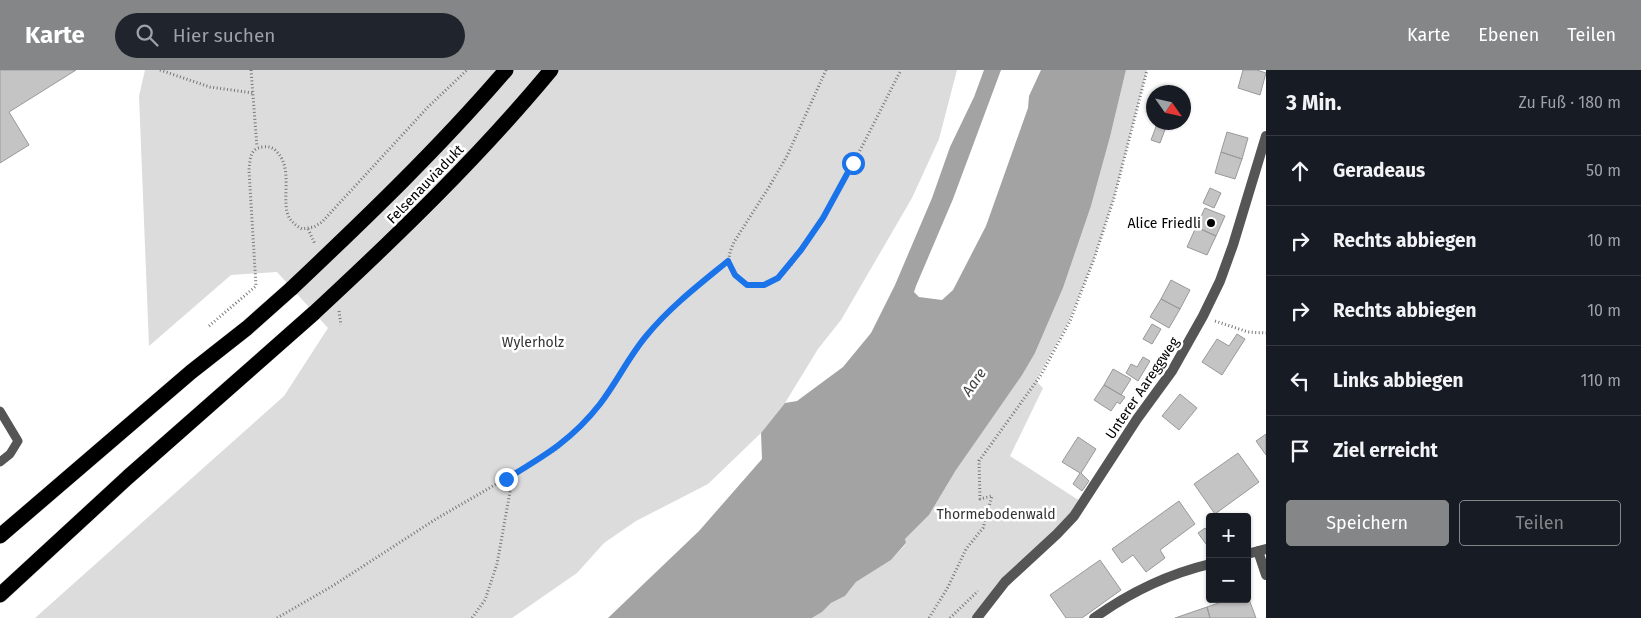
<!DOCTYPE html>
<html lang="de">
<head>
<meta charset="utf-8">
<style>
  body { margin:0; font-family:"Fira Sans",sans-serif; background:#20242c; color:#f1f3f6 }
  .controls { position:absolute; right:15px; bottom:15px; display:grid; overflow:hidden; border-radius:5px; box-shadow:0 1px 4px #0004 }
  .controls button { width:45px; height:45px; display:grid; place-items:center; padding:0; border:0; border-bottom:1px solid #363941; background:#171b24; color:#f1f3f6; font:25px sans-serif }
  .compass { position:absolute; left:1146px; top:15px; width:45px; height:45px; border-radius:50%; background:#171b24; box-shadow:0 1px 4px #0004; rotate:124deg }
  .stop { position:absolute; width:15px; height:15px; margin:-11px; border:4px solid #1a73e8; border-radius:50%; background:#fff }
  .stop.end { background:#1a73e8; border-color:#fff; box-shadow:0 1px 5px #0008 }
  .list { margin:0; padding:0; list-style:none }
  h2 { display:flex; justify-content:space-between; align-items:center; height:65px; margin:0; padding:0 20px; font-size:21px }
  h2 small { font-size:16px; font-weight:400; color:#9ea1a6 }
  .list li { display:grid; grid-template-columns:32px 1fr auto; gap:15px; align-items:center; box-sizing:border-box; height:70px; padding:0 20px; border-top:1px solid #363941 }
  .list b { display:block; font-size:19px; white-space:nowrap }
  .list em { font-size:16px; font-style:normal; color:#9ea1a6 }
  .actions { display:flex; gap:10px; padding:15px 20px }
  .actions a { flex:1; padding:11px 0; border:1px solid #858687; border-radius:5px; text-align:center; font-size:18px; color:#858687 }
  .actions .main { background:#858687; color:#fff }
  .icon { flex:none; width:28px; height:28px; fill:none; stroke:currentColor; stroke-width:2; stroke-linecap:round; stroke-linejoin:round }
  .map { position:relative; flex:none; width:1266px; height:548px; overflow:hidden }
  header { display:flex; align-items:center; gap:30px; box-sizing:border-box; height:70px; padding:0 25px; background:#858687; color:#fff }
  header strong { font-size:24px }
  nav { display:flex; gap:28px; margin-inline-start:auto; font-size:18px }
  .search { width:350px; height:45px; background:#20242c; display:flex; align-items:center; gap:12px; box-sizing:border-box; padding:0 18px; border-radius:28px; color:#9ea1a6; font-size:19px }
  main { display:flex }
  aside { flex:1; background:#171b24 }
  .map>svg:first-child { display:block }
</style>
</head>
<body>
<header>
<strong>Karte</strong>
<div class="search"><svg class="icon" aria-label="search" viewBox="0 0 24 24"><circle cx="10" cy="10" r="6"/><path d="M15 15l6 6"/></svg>Hier suchen</div>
<nav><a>Karte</a><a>Ebenen</a><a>Teilen</a></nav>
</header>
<main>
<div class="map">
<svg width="1266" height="548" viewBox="0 0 1266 548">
  <rect width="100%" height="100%" fill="#fff"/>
  <path fill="#dcdcdc" d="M 145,0 L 957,0 L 939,69 L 912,128 L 841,250 L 818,279 L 785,333 L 761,363 L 708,414 L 636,451 L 604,473 L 577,503 L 512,548 L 35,548 L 284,326 L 328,258 L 277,202 L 231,205 L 149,276 L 139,26 Z
    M 1126,0 L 1147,0 L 1114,128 L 1094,189 L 1069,251 L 1036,311 L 1043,318 L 1010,386 L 1083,433 L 977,548 L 812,548 L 822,542 L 831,533 L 845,526 L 856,512 L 891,490 L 906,474 L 905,469 L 929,445 L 956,400 L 1035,283 L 1063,218 L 1091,136 L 1110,67 Z"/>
  <path fill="#a3a3a3" d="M 984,0 L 1001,0 L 953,129 L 916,216 L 914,222 L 919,227 L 942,230 L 953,220 L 986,156 L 1028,38 L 1029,26 L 1041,0 L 1126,0 L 1110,67 L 1091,136 L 1063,218 L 1035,283 L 1022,305 L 956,400 L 929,445 L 905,469 L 906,473 L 891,490 L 856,512 L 845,526 L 831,533 L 822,542 L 812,548 L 608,548 L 699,461 L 762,389 L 761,363 L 785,333 L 797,331 L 843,297 L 871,263 L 895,215 L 932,128 L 950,77 L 974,27 Z"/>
  <path fill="#c4c4c4" stroke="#999" d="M 0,0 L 76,0 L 9,42 L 29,75 L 0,93 Z
    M 1243,0 L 1257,0 L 1266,3 L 1260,25 L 1238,18 Z
    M 1157,54 L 1166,57 L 1160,73 L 1151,70 Z
    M 1227,62 L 1248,68 L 1242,89 L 1221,82 Z
    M 1221,82 L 1242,89 L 1235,109 L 1215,103 Z
    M 1210,118 L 1221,123 L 1214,138 L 1203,133 Z
    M 1205,138 L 1225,146 L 1216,166 L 1196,157 Z
    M 1196,157 L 1216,166 L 1207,185 L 1187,177 Z
    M 1171,210 L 1190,220 L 1180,239 L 1161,229 Z
    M 1161,229 L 1180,239 L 1169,258 L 1150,247 Z
    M 1152,254 L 1161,259 L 1152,274 L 1143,269 Z
    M 1237,264 L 1245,269 L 1222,305 L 1202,292 L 1217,269 L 1229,276 Z
    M 1143,287 L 1150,291 L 1138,311 L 1126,303 L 1131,294 L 1137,297 Z
    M 1113,299 L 1131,309 L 1121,325 L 1104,315 Z
    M 1104,315 L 1125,327 L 1120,334 L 1117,332 L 1111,341 L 1094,330 Z
    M 1180,324 L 1197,338 L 1179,360 L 1162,346 Z
    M 1266,364 L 1266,385 L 1256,371 Z
    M 1078,367 L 1096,379 L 1081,403 L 1089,411 L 1082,421 L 1073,414 L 1080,403 L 1062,392 Z
    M 1238,383 L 1259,412 L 1215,444 L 1194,414 Z
    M 1179,431 L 1195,454 L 1160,480 L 1165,488 L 1146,502 L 1133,485 L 1122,493 L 1112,479 Z
    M 1205,458 L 1210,465 L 1210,472 L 1206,474 L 1198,463 Z
    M 1100,490 L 1121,520 L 1082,548 L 1066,548 L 1050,525 Z
    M 1247,524 L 1256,548 L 1210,548 L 1207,537 L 1230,529 L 1247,529 Z
    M 1207,537 L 1210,548 L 1175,548 Z"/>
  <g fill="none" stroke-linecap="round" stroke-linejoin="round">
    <g stroke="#dbdbdb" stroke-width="16">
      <path id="motorway" d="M 0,466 L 191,302 L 247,258 L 292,218
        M 0,525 L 128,407 L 314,243"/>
    </g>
    <path stroke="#777" stroke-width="3" stroke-dasharray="1 2.5" stroke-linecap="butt" d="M 160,0 L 210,17 L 253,23
      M 251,0 L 257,77
      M 826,0 L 787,86 L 769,117 L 734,172 C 730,181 726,191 732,201 C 741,217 763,220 777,209 C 791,198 801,181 810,167 C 845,114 872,56 901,0
      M 308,159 L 315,174
      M 339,241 L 341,255
      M 1215,251 L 1248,262 L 1266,263
      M 209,256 L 256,216 L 249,100 C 250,89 250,78 263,77 C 269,76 274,78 277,82 C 292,97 283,124 287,142 C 289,150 295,155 302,159 L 314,157 L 322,152 L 428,37 L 467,0
      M 277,548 L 334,515 L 436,449 L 555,380 L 580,358 L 601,334 L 646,266 L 669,241 L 729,191
      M 472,548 L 485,530 L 497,494 L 513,405
      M 929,548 L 948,517 L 966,479 L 983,458 L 992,426 L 980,429 L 979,391 L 1041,305 L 1070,251 L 1094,189 L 1114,128 L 1147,0
      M 950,548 L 978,521"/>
    <path stroke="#555" stroke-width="9" d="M 0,341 L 18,371 L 10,384 L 0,392"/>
    <path stroke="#555" stroke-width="10" d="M 1258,481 L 1266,505
      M 1247,484 L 1266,479
      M 977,548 L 1005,512 L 1057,464 L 1074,446 L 1137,349 L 1172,301 L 1203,246 L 1220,211 L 1233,175 L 1266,66
      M 1094,548 C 1129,523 1168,504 1210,494"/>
    <use href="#motorway" stroke="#000" stroke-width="15"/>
    <g stroke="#dbdbdb" stroke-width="16" stroke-linecap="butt">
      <path id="motorway-bridge" d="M 292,218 C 366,148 440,77 506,0
        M 314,243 C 397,166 479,87 551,0"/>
    </g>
    <use href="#motorway-bridge" stroke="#000" stroke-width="15"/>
  </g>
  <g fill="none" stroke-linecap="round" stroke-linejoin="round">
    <path stroke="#1a73e8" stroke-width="6" d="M 506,409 C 544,386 572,370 600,334 C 617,312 629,286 647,265 C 671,236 700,214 728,191 L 735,205 L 747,215 L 764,215 L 778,208 L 801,180 L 823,148 L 853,93"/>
  </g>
  <circle fill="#000" stroke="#fff" stroke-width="2" cx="1211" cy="153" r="5"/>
  <g text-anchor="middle" stroke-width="5" stroke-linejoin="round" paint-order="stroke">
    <g font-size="14" fill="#000" stroke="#fff">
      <text transform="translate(425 114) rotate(-46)" y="5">Felsenauviadukt</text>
      <text transform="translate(1142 318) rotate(-56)" y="5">Unterer Aareggweg</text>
    </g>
    <g font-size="14" fill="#000" stroke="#fff" text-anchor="end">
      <text x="1201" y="158">Alice Friedli</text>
    </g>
    <g font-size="14" fill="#333" stroke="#fff">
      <text x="533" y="277">Wylerholz</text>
      <text x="996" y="449">Thormebodenwald</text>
    </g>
    <g font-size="15" font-style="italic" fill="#444" stroke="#fff">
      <text transform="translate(974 312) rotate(-55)" y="5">Aare</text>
    </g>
  </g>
</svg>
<div class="controls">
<button>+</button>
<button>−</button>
</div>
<svg class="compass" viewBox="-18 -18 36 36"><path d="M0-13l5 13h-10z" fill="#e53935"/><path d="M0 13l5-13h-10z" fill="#9ea1a6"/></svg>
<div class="stop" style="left:853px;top:93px"></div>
<div class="stop end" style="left:506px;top:409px"></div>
</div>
<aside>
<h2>3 Min.<small>Zu Fuß · 180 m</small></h2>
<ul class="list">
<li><svg class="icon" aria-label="ahead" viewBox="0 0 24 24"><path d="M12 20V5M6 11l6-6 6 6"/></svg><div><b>Geradeaus</b></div><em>50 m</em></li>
<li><svg class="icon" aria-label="right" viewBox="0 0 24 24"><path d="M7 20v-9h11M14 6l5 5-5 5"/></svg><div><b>Rechts abbiegen</b></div><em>10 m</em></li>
<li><svg class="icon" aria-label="right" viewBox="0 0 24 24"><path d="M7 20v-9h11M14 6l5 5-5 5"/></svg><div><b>Rechts abbiegen</b></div><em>10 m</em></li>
<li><svg class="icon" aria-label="left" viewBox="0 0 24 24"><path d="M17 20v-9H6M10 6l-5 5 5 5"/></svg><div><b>Links abbiegen</b></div><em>110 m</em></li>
<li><svg class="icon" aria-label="arrive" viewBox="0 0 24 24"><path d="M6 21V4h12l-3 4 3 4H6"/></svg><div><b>Ziel erreicht</b></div></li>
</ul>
<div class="actions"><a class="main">Speichern</a><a>Teilen</a></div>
</aside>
</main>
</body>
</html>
